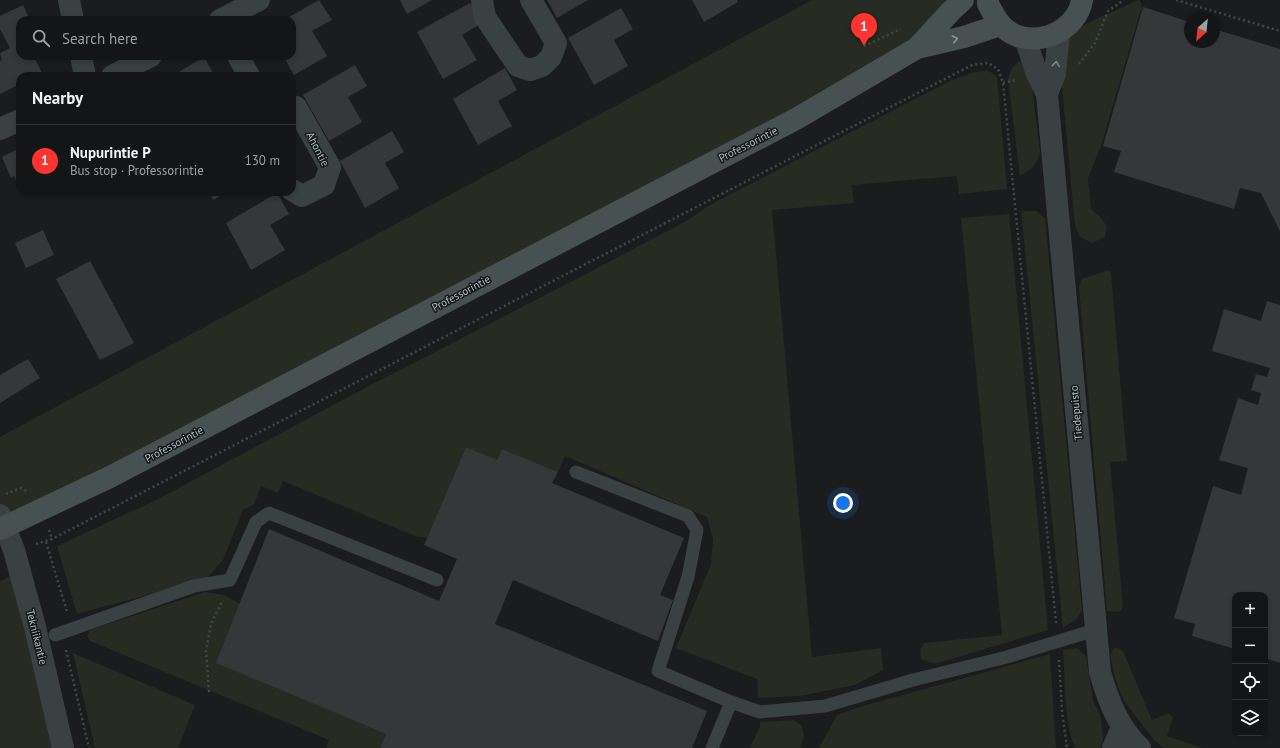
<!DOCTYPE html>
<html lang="en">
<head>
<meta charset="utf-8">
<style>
  body { margin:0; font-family:"PT Sans",sans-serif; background:#1d1e1f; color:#f1f3f6 }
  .controls { position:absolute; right:12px; bottom:12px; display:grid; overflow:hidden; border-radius:8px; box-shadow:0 2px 6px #0003 }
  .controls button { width:36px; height:36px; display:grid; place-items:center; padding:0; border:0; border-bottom:1px solid #333435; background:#141516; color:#f1f3f6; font:20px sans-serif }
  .compass { position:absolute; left:1184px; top:12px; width:36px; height:36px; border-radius:50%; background:#141516; box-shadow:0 2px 6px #0003; rotate:207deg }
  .you { position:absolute; left:843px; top:503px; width:14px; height:14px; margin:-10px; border:3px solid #fff; border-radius:50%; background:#1a73e8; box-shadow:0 0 0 6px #1a73e833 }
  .badge { display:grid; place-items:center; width:26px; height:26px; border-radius:50%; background:#ff3330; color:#fff; font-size:13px; font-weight:700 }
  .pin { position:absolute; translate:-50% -33px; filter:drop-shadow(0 1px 2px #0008) }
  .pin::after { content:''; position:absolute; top:21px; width:14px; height:12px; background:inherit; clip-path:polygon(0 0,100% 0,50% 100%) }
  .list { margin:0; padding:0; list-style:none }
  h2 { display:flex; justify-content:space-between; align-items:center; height:52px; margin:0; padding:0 16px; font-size:17px }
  h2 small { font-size:13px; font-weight:400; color:#9d9fa1 }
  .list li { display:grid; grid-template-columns:26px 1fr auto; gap:12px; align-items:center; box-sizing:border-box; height:72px; padding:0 16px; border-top:1px solid #333435 }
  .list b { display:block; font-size:15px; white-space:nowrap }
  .list p { margin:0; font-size:13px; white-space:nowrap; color:#9d9fa1 }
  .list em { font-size:13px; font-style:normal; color:#9d9fa1 }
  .icon { flex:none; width:22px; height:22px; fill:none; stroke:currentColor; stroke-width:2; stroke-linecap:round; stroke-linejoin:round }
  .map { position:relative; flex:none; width:1280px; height:748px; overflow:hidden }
  .search { position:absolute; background:#141516; box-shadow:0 2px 6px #0003; left:16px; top:16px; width:280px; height:44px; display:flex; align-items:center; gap:10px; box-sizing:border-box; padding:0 14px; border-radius:12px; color:#9d9fa1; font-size:15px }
  .panel { position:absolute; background:#141516; box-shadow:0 2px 6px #0003; left:16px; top:72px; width:280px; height:124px; border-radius:12px }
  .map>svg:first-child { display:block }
</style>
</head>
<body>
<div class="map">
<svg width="1280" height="748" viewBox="0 0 1280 748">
  <rect width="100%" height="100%" fill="#1a1c1d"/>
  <path fill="#262c21" d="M 812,0 L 946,0 L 903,56 L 0,529 L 0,437 Z
    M 1138,0 L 1140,0 L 1142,6 L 1101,146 L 1088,178 L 1091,209 L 1100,217 L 1107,226 L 1105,237 L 1092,243 L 1080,237 L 1075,225 L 1061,77 L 1066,33 Z
    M 1023,60 L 1030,70 L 1040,152 C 1037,165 1032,170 1020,176 L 1008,79 C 1011,69 1013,64 1023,60 Z
    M 988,70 L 997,77 L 1007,189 L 959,194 L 957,176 L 852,185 L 854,203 L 772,210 L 812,657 L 881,648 L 883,670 L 855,685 L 800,696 L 758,698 L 757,679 L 676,648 L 711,564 L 713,539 L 707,517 L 565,456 L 558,472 L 502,449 L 497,460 L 466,447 L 427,538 L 415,536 L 283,481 L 278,493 L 261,486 L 254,504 L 243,510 L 223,560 L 208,577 L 151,594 L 77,614 L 57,546 L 158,499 L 365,388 L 584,275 L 690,219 L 708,206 L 948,82 L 971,73 Z
    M 1021,211 L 1036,211 L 1045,218 L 1082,610 L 1077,619 L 1063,628 Z
    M 1009,214 L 1048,630 L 935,664 L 921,659 L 920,650 L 924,643 L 1002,635 L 961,218 Z
    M 1109,270 L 1111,274 L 1127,461 L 1110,462 L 1123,607 L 1120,612 L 1107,611 L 1079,287 L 1082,279 Z
    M 20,572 L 62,748 L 0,748 L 0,581 Z
    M 205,592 L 225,595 L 240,604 L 217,663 L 386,734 L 380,748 L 326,748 L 329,740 L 90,641 L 87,636 L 90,630 Z
    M 1115,647 L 1123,651 L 1152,720 L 1169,713 L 1173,718 L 1167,736 L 1203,748 L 1164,748 L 1154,740 L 1124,701 L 1116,681 L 1110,655 Z
    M 1077,648 L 1086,656 L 1093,700 L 1101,718 L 1103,741 L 1100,748 L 1076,748 C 1064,732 1065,672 1063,650 Z
    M 73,653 L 195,705 L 178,748 L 95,748 Z
    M 1050,654 L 1056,748 L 819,748 L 837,715 L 856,708 Z
    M 794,720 L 802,726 L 804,737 L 800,748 L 750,748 L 760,726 L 760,722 Z"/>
  <path fill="#353839" d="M 319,0 L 332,20 L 312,31 L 327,56 L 294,75 L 283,56 L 292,56 L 292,20 L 284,20 Z
    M 400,0 L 432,0 L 407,14 Z
    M 547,0 L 588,0 L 557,18 Z
    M 692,0 L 737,0 L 738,2 L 704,22 Z
    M 470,3 L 482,23 L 462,35 L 477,60 L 443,79 L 417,32 Z
    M 23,5 L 30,20 L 20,20 L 20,56 L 41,56 L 35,59 L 42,73 L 37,76 L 20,76 L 20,84 L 0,94 L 0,61 L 2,60 L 0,53 L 10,48 L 0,29 L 0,16 Z
    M 1143,7 L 1190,22 L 1190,42 L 1214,42 L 1214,29 L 1280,49 L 1280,231 L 1261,193 L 1240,188 L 1234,209 L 1114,172 L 1121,151 L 1103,146 Z
    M 621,8 L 633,29 L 614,40 L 628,66 L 594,85 L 568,38 Z
    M 204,57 L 215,76 L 172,76 Z
    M 355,65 L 367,86 L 348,97 L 362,122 L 329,141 L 303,95 Z
    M 505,68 L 517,90 L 498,101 L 512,126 L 478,145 L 453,99 Z
    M 392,131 L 404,152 L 385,163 L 399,188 L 365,208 L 340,161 Z
    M 20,148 L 20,184 L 18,185 L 14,176 L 11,178 L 2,157 Z
    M 209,192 L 228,192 L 213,200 Z
    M 277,193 L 289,214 L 270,225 L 285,250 L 251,270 L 226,223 Z
    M 43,230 L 54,255 L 26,268 L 15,243 Z
    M 90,261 L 134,343 L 100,360 L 56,279 Z
    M 1267,301 L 1280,305 L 1280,663 L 1265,658 L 1265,595 L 1235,595 L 1235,649 L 1192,636 L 1195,624 L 1174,618 L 1213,486 L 1241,495 L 1248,468 L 1219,460 L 1238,398 L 1258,405 L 1261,393 L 1251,390 L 1256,374 L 1267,377 L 1270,368 L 1212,351 L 1224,309 L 1261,321 Z
    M 28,359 L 40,378 L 0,403 L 0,375 Z
    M 466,447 L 497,460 L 502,449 L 558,472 L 552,483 L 684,538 L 660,595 L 673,600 L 658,641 L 513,580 L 495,624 L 707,711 L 692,748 L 380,748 L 386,734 L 216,663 L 269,529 L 439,601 L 457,559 L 424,545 Z"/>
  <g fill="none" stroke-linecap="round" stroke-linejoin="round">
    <path stroke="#404949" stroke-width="2.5" stroke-dasharray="2 3" stroke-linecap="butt" d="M 1176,0 L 1280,31
      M 864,46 L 901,29
      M 1079,64 L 1095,43 L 1108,11 L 1124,0
      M 1003,83 L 1016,80
      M 6,494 L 20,488 L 27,491
      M 49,530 L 52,539
      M 46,542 L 67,612
      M 36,544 L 52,539 L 972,65 L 988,63 L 998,69 L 1003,83 L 1056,623
      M 66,650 L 89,748
      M 1059,660 L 1062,711 L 1067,748
      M 209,692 L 206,651 L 211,624 L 223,600"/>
    <path stroke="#3a4142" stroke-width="13" d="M 576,472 L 688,516 L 697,530 L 688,577 L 658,671 L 731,702
      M 55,635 L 194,586 L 230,580 L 256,522 L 269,513 L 437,580
      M 712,748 L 731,702 L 760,712 L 825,706 L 913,680 L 1007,657 L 1095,630"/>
    <path stroke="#3a4142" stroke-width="22" d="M 69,0 L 73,20
      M 482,0 L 485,17 L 518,66 L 530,70 L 542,66 L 551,57 L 556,43 L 531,0
      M 220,20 L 259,0
      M 81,56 L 85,76
      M 238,56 L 249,76
      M 112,76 L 151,56
      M 292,107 L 296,107 L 330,167 L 324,185 L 302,196 L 292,190
      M 0,129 L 20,120
      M 0,515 L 14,550 L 35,627 L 63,748
      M 1113,748 L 1122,727"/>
    <path stroke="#3a4142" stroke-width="22" d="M 1025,38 L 1037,74 L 1047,94 L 1100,672 C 1108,700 1118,727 1140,748
      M 1047,94 L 1055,74 L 1059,32"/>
    <path stroke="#485152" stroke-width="22" d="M 988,0 L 988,4 C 994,15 999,26 1011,33 C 1037,48 1077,31 1082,0
      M 917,48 L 964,37 L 1000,25
      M 0,529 L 110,477 L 796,119 L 917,48 L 951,11 L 963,0"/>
  </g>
  <defs><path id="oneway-chevron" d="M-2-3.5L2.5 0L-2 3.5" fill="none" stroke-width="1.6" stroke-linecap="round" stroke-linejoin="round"/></defs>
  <use stroke="#889798" href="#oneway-chevron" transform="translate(955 39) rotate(-13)"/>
  <use stroke="#788586" href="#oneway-chevron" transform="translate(1056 64) rotate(-84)"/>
  <g text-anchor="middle" stroke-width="3" stroke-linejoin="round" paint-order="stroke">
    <g font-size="11" fill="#abbdbd" stroke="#151718">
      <text transform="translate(748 144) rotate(-27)" y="4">Professorintie</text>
      <text transform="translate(318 149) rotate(63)" y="4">Ahontie</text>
      <text transform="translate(461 293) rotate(-28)" y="4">Professorintie</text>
      <text transform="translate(1076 413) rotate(-95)" y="4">Tiedepuisto</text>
      <text transform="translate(174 444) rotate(-28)" y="4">Professorintie</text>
      <text transform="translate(37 637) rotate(76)" y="4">Tekniikantie</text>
    </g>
  </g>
</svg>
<div class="controls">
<button>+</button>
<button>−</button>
<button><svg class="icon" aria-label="locate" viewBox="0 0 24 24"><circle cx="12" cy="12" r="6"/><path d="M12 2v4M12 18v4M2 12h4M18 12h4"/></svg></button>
<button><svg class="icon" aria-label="layers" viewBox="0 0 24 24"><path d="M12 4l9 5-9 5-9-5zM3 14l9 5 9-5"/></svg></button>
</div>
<svg class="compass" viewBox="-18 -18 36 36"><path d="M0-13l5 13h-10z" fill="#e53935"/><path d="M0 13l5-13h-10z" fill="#9d9fa1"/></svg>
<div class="you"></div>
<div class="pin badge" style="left:864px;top:46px">1</div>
<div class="search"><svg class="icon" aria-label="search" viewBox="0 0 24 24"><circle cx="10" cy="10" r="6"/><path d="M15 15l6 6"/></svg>Search here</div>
<section class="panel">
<h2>Nearby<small></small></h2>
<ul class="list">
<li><span class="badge">1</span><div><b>Nupurintie P</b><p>Bus stop · Professorintie</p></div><em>130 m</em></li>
</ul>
</section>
</div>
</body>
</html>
